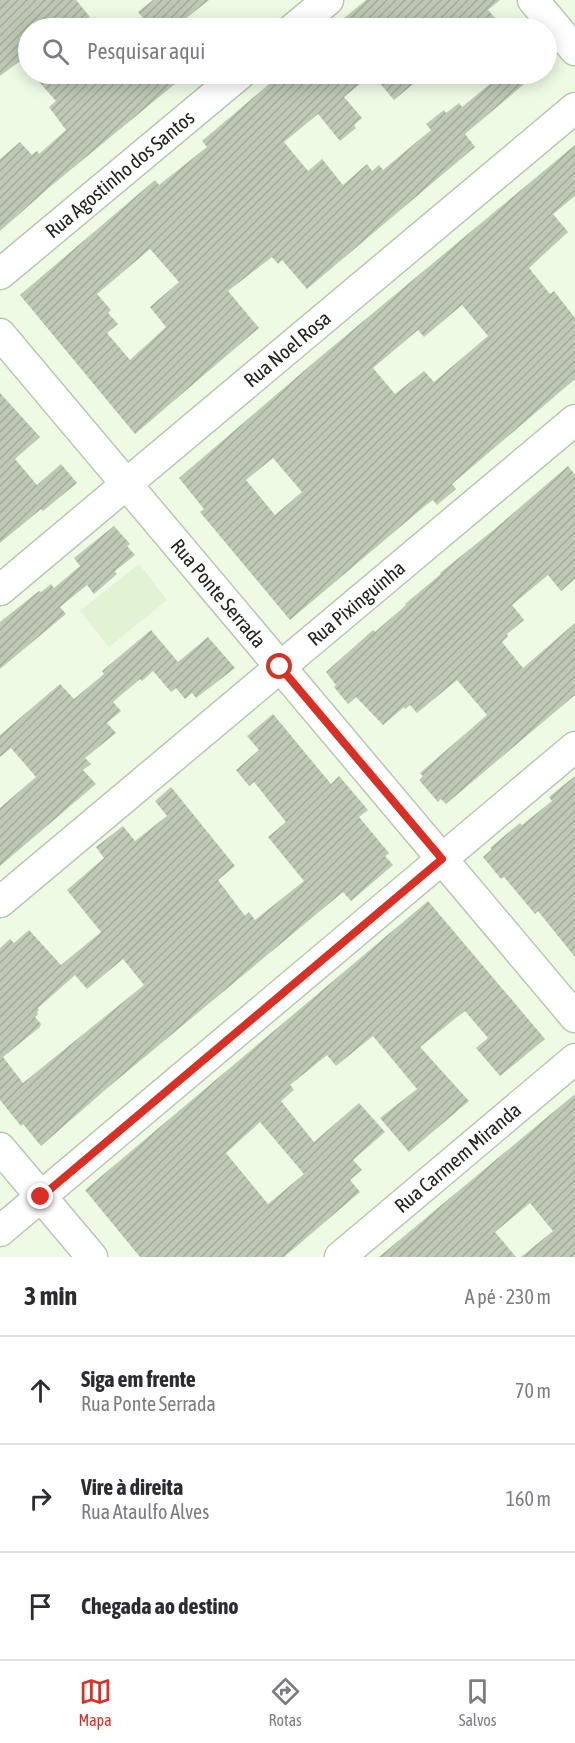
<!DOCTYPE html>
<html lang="pt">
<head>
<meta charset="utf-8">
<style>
  body { margin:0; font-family:"Asap Condensed",sans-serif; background:#f7f7f7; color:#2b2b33 }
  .stop { position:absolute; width:18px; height:18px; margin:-14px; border:4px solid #d93025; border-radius:50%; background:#fff }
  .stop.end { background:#d93025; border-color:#fff; box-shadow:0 2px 6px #0008 }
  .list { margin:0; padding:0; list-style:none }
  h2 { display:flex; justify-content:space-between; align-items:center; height:78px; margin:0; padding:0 24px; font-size:26px }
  h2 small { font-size:20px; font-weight:400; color:#7c7c81 }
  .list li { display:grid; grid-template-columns:39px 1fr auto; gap:18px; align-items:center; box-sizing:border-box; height:108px; padding:0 24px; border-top:2px solid #e1e1e2 }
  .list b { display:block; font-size:22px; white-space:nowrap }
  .list p { margin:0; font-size:20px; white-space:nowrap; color:#7c7c81 }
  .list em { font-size:20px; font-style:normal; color:#7c7c81 }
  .icon { flex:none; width:33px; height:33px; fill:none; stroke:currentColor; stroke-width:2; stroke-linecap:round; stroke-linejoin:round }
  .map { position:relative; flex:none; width:575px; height:1257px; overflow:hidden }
  .search { position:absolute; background:#fff; box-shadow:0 3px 15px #0003; left:18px; right:18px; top:18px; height:66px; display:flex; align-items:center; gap:15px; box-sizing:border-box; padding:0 21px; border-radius:33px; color:#7c7c81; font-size:22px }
  .sheet { height:402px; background:#fff }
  nav { display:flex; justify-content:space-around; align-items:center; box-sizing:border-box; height:84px; border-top:2px solid #e1e1e2; background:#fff; font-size:16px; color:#7c7c81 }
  nav a { display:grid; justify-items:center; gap:3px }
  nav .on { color:#d93025 }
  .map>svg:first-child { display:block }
</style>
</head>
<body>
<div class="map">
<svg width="575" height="1257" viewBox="0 0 575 1257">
  <defs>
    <pattern id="building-hatch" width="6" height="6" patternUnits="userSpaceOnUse" patternTransform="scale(1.5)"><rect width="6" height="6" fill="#bdc9b4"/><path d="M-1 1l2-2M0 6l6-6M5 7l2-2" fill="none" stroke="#a2ac9a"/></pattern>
  </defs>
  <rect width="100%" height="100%" fill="#eefae4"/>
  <path fill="#e1f2d5" d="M 139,564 L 167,600 L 109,647 L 80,611 Z"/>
  <path fill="url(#building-hatch)" fill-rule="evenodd" d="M 0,0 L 76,0 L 90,17 L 75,28 L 28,28 L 28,55 L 0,76 Z
    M 153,0 L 209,0 L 174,28 L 151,28 L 138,12 Z
    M 366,0 L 500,0 L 488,10 L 504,28 L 332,28 Z
    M 32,74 L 187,74 L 51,186 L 0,231 L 0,159 L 20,142 L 32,155 L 37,151 L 39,154 L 66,130 L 49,107 L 56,101 Z
    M 281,74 L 372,74 L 344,97 L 362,118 L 354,125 L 356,128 L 340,141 L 318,114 L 284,142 L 308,171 L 322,159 L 343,185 L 367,164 L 372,171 L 379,165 L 383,170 L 431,130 L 426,124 L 444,110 L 446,113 L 459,103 L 462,107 L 502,74 L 536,74 L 465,134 L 475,147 L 307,289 L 282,260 L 278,264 L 272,257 L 228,291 L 259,328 L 135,434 L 20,295 L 155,180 L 159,185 L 207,147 L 202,141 ZM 150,249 L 179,282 L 150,307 L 166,327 L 130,360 L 107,333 L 118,324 L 108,313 L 111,310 L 97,294 Z
    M 372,74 L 425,74 L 394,100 Z
    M 575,145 L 575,196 L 553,214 L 568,232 L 529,268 L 550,294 L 554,291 L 575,318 L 575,379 L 452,484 L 456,489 L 437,505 L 433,500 L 426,505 L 290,620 L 200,512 L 204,509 L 179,478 L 319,358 ZM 462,305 L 488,336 L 434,382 L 424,371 L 395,394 L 373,368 L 418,330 L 424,337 ZM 273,458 L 302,492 L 275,515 L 246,480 Z
    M 0,393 L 40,437 L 15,459 L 37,485 L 61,464 L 77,483 L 43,511 L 41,509 L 0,543 Z
    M 568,466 L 575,475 L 575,579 L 561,591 L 548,575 L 512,605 L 524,620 L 507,634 L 508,636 L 502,642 L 523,668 L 575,623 L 575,695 L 446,804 L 441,799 L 438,802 L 419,780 L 423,776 L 420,773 L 487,715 L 457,680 L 417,713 L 410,705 L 405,709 L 404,707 L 383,725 L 356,697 L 348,704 L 334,687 L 336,685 L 326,672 L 373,630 L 375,632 L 406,605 L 405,604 L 441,574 L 440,573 L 496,528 Z
    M 114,526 L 130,544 L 127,546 L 135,555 L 115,571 L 117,574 L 94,594 L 87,585 L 60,607 L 66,614 L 0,669 L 0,622 L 39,591 L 41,592 L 51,584 L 54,588 L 80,566 L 74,558 Z
    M 151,630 L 178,662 L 208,637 L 235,668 L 196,698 L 192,693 L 185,699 L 176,688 L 171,692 L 153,671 L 142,681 L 140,679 L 113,702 L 121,711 L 107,723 L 116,733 L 85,758 L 91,764 L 83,770 L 96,784 L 0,866 L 0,808 L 36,777 L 11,748 L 0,757 L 0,735 L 60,684 L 74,699 L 104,674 L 102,671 Z
    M 273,714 L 331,784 L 339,776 L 368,810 L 359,817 L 389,853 L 385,856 L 393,865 L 351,901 L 343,892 L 105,1090 L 41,1146 L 23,1124 L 21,1126 L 0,1100 L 0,948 L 10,939 L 14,943 L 29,930 L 61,965 L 101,932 L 67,890 L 104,858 L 96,847 L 123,826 L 135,841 L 167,816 L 155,801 L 171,787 L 235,866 L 218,880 L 245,916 L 249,912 L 255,920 L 304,881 L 268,837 L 286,822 L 254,782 L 249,786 L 236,770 L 259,750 L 247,736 ZM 123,959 L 144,985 L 23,1083 L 3,1057 L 40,1027 L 41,1024 L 35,1017 L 38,1014 L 37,1012 L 39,1010 L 38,1008 L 75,975 L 87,989 Z
    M 575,776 L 575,957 L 538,911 L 535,914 L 504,877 L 501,879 L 483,857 L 492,849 L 490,848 L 520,823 L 522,825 L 552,801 L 549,797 Z
    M 428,901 L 545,1039 L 500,1076 L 476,1048 L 488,1038 L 465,1011 L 452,1021 L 420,1047 L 469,1101 L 409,1152 L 380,1118 L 417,1089 L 373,1036 L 336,1066 L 327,1055 L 290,1085 L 294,1090 L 281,1101 L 314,1142 L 359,1103 L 385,1132 L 353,1160 L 362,1170 L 350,1180 L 360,1192 L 284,1257 L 140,1257 L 85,1190 ZM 260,1122 L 304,1174 L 268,1204 L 226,1153 Z
    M 575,1094 L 575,1257 L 521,1257 L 553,1231 L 530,1203 L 495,1232 L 516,1257 L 379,1257 Z"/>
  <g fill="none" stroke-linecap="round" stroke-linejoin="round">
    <g stroke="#bac7b1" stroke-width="33">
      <g id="minor">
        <path d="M 533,0 L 575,50"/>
        <path d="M 294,28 L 328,0"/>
        <path id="s1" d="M 0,274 L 240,74"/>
        <path id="s2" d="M 0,334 L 575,1017"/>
        <path id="s3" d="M 0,590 L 575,108"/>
        <path id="s4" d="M 0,902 L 575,420"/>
        <path d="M 0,1148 L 92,1257"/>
        <path d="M 0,1231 L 575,747"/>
        <path id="s5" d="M 340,1257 L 575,1059"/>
      </g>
    </g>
    <use href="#minor" stroke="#fff" stroke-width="30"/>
  </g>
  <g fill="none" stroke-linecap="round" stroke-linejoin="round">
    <path stroke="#d93025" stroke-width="8" d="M 41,1197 L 442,859 L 280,667"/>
  </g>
  <g text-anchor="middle" stroke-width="4.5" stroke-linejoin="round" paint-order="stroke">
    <g font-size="20" fill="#20251d" stroke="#fff">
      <text dy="7" stroke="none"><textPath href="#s1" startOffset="156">Rua Agostinho dos Santos</textPath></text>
      <text dy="7" stroke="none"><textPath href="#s3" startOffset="375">Rua Noel Rosa</textPath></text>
      <text dy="7" stroke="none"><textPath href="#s2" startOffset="339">Rua Ponte Serrada</textPath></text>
      <text dy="7" stroke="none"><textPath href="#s4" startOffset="465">Rua Pixinguinha</textPath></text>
      <text dy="7" stroke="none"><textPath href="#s5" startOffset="154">Rua Carmem Miranda</textPath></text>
    </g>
  </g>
</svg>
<div class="stop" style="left:280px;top:667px"></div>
<div class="stop end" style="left:41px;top:1197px"></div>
<div class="search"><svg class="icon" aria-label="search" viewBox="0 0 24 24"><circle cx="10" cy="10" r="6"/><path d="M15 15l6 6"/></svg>Pesquisar aqui</div>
</div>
<section class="sheet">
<h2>3 min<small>A pé · 230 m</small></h2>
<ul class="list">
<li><svg class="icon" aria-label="ahead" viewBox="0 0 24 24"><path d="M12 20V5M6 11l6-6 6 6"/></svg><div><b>Siga em frente</b><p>Rua Ponte Serrada</p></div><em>70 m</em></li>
<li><svg class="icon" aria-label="right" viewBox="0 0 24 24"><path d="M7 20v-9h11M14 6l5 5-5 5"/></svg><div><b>Vire à direita</b><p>Rua Ataulfo Alves</p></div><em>160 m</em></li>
<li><svg class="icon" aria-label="arrive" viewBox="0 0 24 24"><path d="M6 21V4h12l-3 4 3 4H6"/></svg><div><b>Chegada ao destino</b></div></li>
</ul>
</section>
<nav>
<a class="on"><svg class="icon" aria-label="map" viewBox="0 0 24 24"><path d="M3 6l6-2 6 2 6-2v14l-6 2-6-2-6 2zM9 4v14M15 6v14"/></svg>Mapa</a>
<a><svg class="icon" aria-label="directions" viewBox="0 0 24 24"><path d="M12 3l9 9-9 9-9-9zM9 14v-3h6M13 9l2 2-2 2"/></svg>Rotas</a>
<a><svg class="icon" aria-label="saved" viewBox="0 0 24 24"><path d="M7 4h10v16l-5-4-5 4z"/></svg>Salvos</a>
</nav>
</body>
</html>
